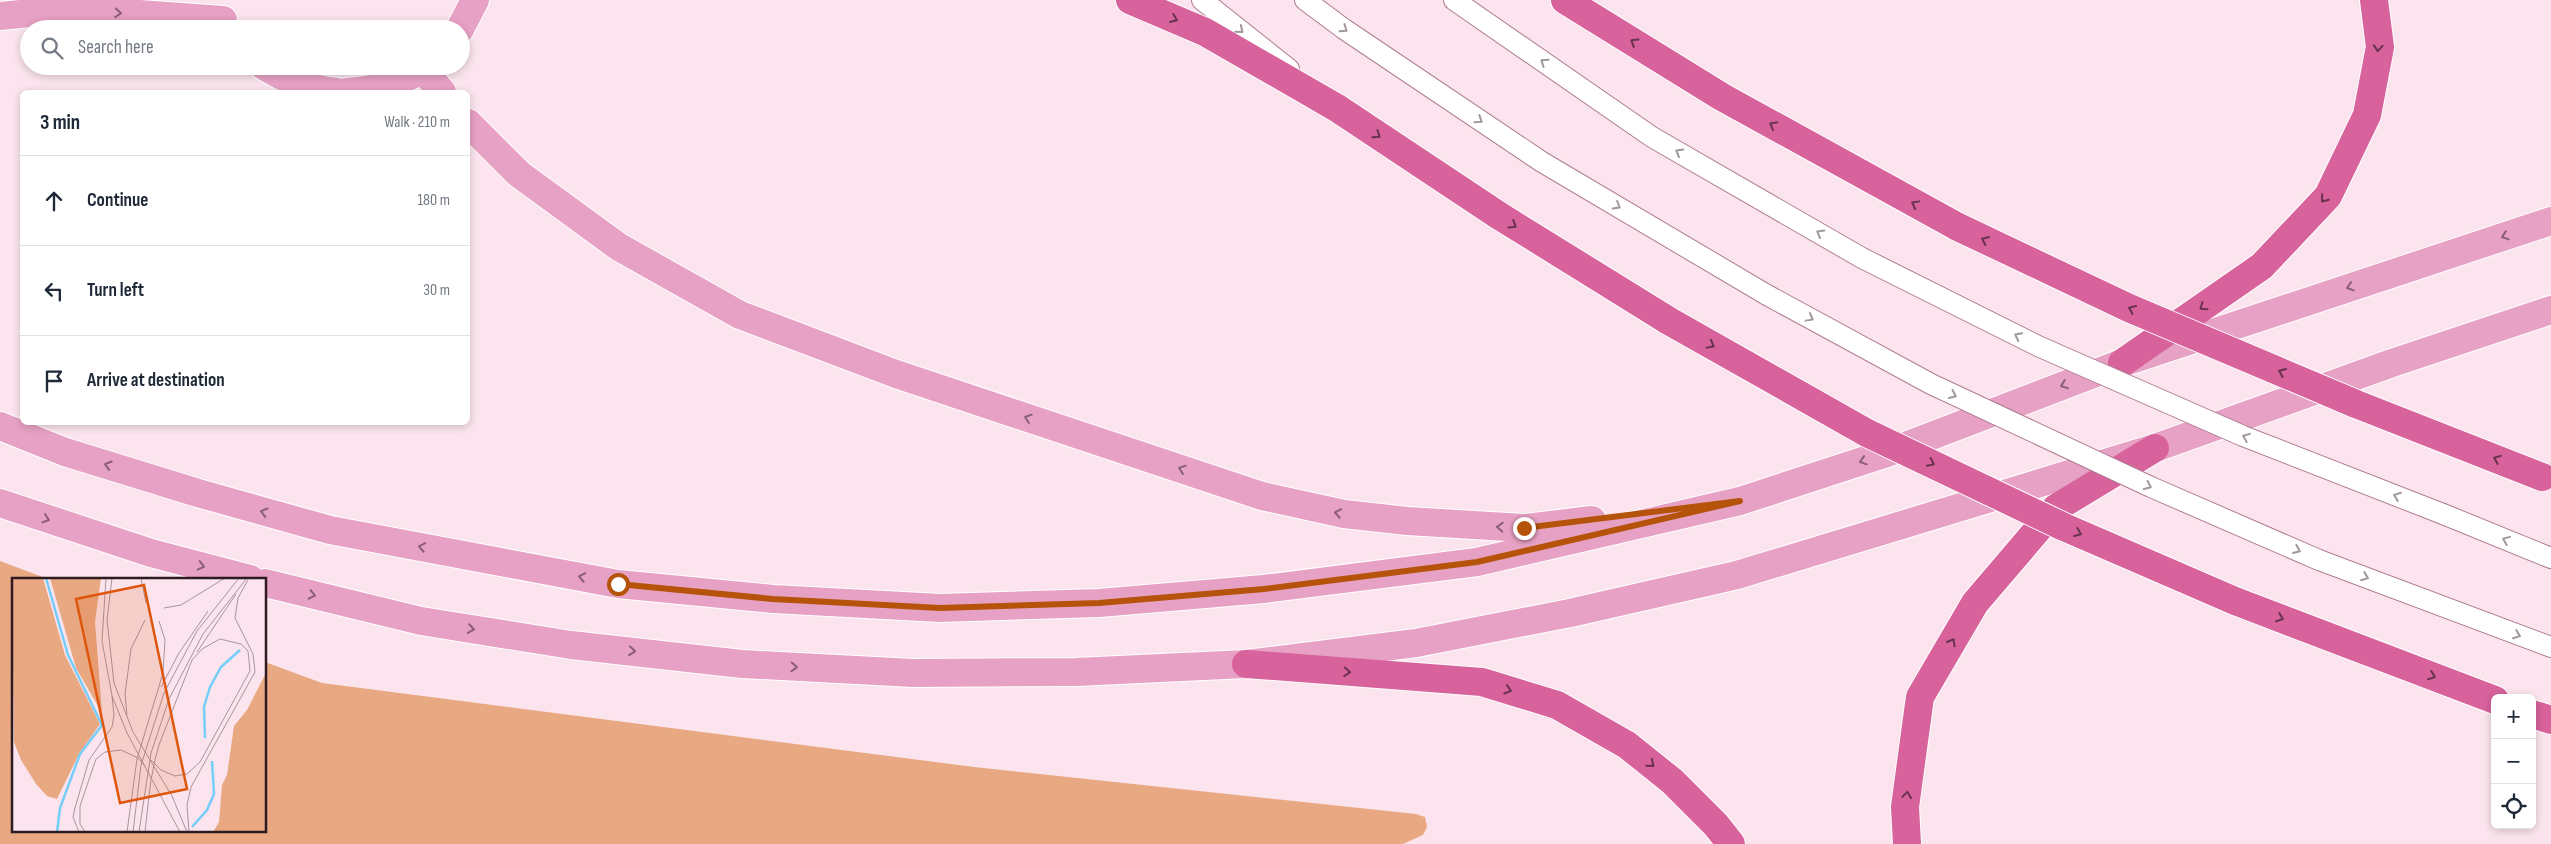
<!DOCTYPE html>
<html lang="en">
<head>
<meta charset="utf-8">
<style>
  body { margin:0; font-family:"Sofia Sans Condensed",sans-serif; background:#f6f6f7; color:#1f2937 }
  .controls { position:absolute; right:15px; bottom:15px; display:grid; overflow:hidden; border-radius:8px; box-shadow:0 2px 8px #0003 }
  .controls button { width:45px; height:45px; display:grid; place-items:center; padding:0; border:0; border-bottom:1px solid #e0e1e3; background:#fff; color:#1f2937; font:25px sans-serif }
  .stop { position:absolute; width:15px; height:15px; margin:-11px; border:4px solid #b45309; border-radius:50%; background:#fff }
  .stop.end { background:#b45309; border-color:#fff; box-shadow:0 1px 5px #0008 }
  .list { margin:0; padding:0; list-style:none }
  h2 { display:flex; justify-content:space-between; align-items:center; height:65px; margin:0; padding:0 20px; font-size:21px }
  h2 small { font-size:16px; font-weight:400; color:#747a83 }
  .list li { display:grid; grid-template-columns:32px 1fr auto; gap:15px; align-items:center; box-sizing:border-box; height:90px; padding:0 20px; border-top:1px solid #e0e1e3 }
  .list b { display:block; font-size:19px; white-space:nowrap }
  .list em { font-size:16px; font-style:normal; color:#747a83 }
  .icon { flex:none; width:28px; height:28px; fill:none; stroke:currentColor; stroke-width:2; stroke-linecap:round; stroke-linejoin:round }
  .map { position:relative; flex:none; width:2551px; height:844px; overflow:hidden }
  .search { position:absolute; background:#fff; box-shadow:0 2px 8px #0003; left:20px; top:20px; width:450px; height:55px; display:flex; align-items:center; gap:12px; box-sizing:border-box; padding:0 18px; border-radius:28px; color:#747a83; font-size:19px }
  .panel { position:absolute; background:#fff; box-shadow:0 2px 8px #0003; left:20px; top:90px; width:450px; height:335px; border-radius:8px }
  .map>svg:first-child { display:block }
</style>
</head>
<body>
<div class="map">
<svg width="2551" height="844" viewBox="0 0 2551 844">
  <rect width="100%" height="100%" fill="#fbe4ed"/>
  <path fill="#e8a882" d="M 0,561 L 48,579 L 14,579 L 14,830 L 265,830 L 265,662 L 322,683 L 974,767 L 1416,814 L 1425,817 L 1427,827 L 1423,835 L 1403,844 L 0,844 Z"/>
  <g fill="none" stroke-linecap="round" stroke-linejoin="round">
    <g stroke="#af7c92" stroke-width="22">
      <path id="lane" d="M 1202,0 L 1289,69
        M 1305,0 L 1344,29 L 1542,162 L 1767,295
        M 1454,0 L 1652,137 L 1862,258
        M 2443,514 L 2551,558
        M 2319,560 L 2551,647"/>
    </g>
    <g stroke="#fff" stroke-width="30">
      <path id="primary" d="M 0,16 L 70,9 L 223,20
        M 460,29 L 475,0
        M 264,66 C 288,81 309,89 336,92
        M 422,69 L 442,92
        M 347,92 C 375,90 403,84 425,66
        M 468,123 L 519,174 L 619,247 L 740,315 L 896,374 L 1262,496 L 1344,514 L 1407,521 L 1524,528 L 1592,520
        M 0,426 L 65,452 L 198,493 L 330,530 L 618,584 L 773,599 L 940,608 L 1099,603 L 1264,589 L 1477,562 L 1740,501 L 1887,453 L 2122,363 L 2551,221
        M 0,503 L 151,553 L 250,579
        M 265,583 L 421,621 L 571,645 L 742,664 L 913,673 L 1076,672 L 1246,664 L 1416,643 L 1570,613 L 1737,575 L 2155,448 L 2392,363 L 2551,310"/>
    </g>
    <g stroke="#fff" stroke-width="30">
      <path id="highway" d="M 1130,0 L 1205,32 L 1337,108 L 1498,215 L 1669,321
        M 1565,0 L 1722,97 L 1958,227
        M 2122,363 L 2262,266 L 2328,196 L 2367,115 L 2380,47 L 2374,0
        M 2235,601 L 2495,700
        M 1246,664 L 1482,682 L 1557,705 L 1627,745 L 1672,781 L 1716,825 L 1731,844
        M 2532,714 L 2551,720
        M 1907,844 L 1905,807 L 1920,697 L 1975,603 L 2056,508 L 2155,448"/>
    </g>
    <use href="#lane" stroke="#fff" stroke-width="20"/>
    <use href="#primary" stroke="#e7a1c4" stroke-width="28"/>
    <use href="#highway" stroke="#d7629c" stroke-width="28"/>
    <g stroke="#af7c92" stroke-width="22" stroke-linecap="butt">
      <path id="lane-bridge" d="M 1862,258 L 2038,346 L 2243,436 L 2443,514
        M 1767,295 L 1931,384 L 2151,487 L 2319,560"/>
    </g>
    <g stroke="#fff" stroke-width="30" stroke-linecap="butt">
      <path id="highway-bridge" d="M 1958,227 L 2129,308 L 2356,404 L 2542,477
        M 1669,321 L 1867,433 L 2064,527 L 2235,601"/>
    </g>
    <use href="#lane-bridge" stroke="#fff" stroke-width="20"/>
    <use href="#highway-bridge" stroke="#d7629c" stroke-width="28"/>
  </g>
  <defs><path id="oneway-chevron" d="M-2-3.5L2.5 0L-2 3.5" fill="none" stroke-width="1.6" stroke-linecap="round" stroke-linejoin="round" transform="scale(1.25)"/></defs>
  <g stroke="#8a5e74">
    <use href="#oneway-chevron" transform="translate(118 13) rotate(4)"/>
    <use href="#oneway-chevron" transform="translate(2505 236) rotate(162)"/>
    <use href="#oneway-chevron" transform="translate(2350 287) rotate(162)"/>
    <use href="#oneway-chevron" transform="translate(2064 385) rotate(159)"/>
    <use href="#oneway-chevron" transform="translate(1028 418) rotate(-161)"/>
    <use href="#oneway-chevron" transform="translate(1863 461) rotate(162)"/>
    <use href="#oneway-chevron" transform="translate(108 465) rotate(-163)"/>
    <use href="#oneway-chevron" transform="translate(1182 469) rotate(-161)"/>
    <use href="#oneway-chevron" transform="translate(264 512) rotate(-164)"/>
    <use href="#oneway-chevron" transform="translate(1338 513) rotate(-169)"/>
    <use href="#oneway-chevron" transform="translate(46 519) rotate(18)"/>
    <use href="#oneway-chevron" transform="translate(1500 527) rotate(-177)"/>
    <use href="#oneway-chevron" transform="translate(422 547) rotate(-169)"/>
    <use href="#oneway-chevron" transform="translate(201 566) rotate(15)"/>
    <use href="#oneway-chevron" transform="translate(582 577) rotate(-169)"/>
    <use href="#oneway-chevron" transform="translate(312 595) rotate(13)"/>
    <use href="#oneway-chevron" transform="translate(471 629) rotate(9)"/>
    <use href="#oneway-chevron" transform="translate(632 651) rotate(6)"/>
    <use href="#oneway-chevron" transform="translate(794 667) rotate(3)"/>
  </g>
  <g stroke="#69334d">
    <use href="#oneway-chevron" transform="translate(1174 19) rotate(23)"/>
    <use href="#oneway-chevron" transform="translate(1634 42) rotate(-148)"/>
    <use href="#oneway-chevron" transform="translate(2378 48) rotate(94)"/>
    <use href="#oneway-chevron" transform="translate(1773 125) rotate(-151)"/>
    <use href="#oneway-chevron" transform="translate(1377 135) rotate(34)"/>
    <use href="#oneway-chevron" transform="translate(2324 199) rotate(129)"/>
    <use href="#oneway-chevron" transform="translate(1915 204) rotate(-151)"/>
    <use href="#oneway-chevron" transform="translate(1513 225) rotate(32)"/>
    <use href="#oneway-chevron" transform="translate(1985 240) rotate(-155)"/>
    <use href="#oneway-chevron" transform="translate(2203 307) rotate(145)"/>
    <use href="#oneway-chevron" transform="translate(2132 309) rotate(-156)"/>
    <use href="#oneway-chevron" transform="translate(1711 345) rotate(29)"/>
    <use href="#oneway-chevron" transform="translate(2282 372) rotate(-157)"/>
    <use href="#oneway-chevron" transform="translate(2497 459) rotate(-158)"/>
    <use href="#oneway-chevron" transform="translate(1931 463) rotate(26)"/>
    <use href="#oneway-chevron" transform="translate(2078 533) rotate(23)"/>
    <use href="#oneway-chevron" transform="translate(2280 618) rotate(21)"/>
    <use href="#oneway-chevron" transform="translate(1952 642) rotate(-60)"/>
    <use href="#oneway-chevron" transform="translate(1347 672) rotate(4)"/>
    <use href="#oneway-chevron" transform="translate(2432 676) rotate(21)"/>
    <use href="#oneway-chevron" transform="translate(1508 690) rotate(17)"/>
    <use href="#oneway-chevron" transform="translate(1651 764) rotate(39)"/>
    <use href="#oneway-chevron" transform="translate(1907 795) rotate(-82)"/>
  </g>
  <g stroke="#a1989c">
    <use href="#oneway-chevron" transform="translate(1344 29) rotate(35)"/>
    <use href="#oneway-chevron" transform="translate(1240 30) rotate(39)"/>
    <use href="#oneway-chevron" transform="translate(1544 62) rotate(-145)"/>
    <use href="#oneway-chevron" transform="translate(1479 120) rotate(34)"/>
    <use href="#oneway-chevron" transform="translate(1679 152) rotate(-150)"/>
    <use href="#oneway-chevron" transform="translate(1617 206) rotate(31)"/>
    <use href="#oneway-chevron" transform="translate(1820 233) rotate(-150)"/>
    <use href="#oneway-chevron" transform="translate(1810 318) rotate(29)"/>
    <use href="#oneway-chevron" transform="translate(2018 336) rotate(-153)"/>
    <use href="#oneway-chevron" transform="translate(1953 395) rotate(25)"/>
    <use href="#oneway-chevron" transform="translate(2246 437) rotate(-158)"/>
    <use href="#oneway-chevron" transform="translate(2148 486) rotate(25)"/>
    <use href="#oneway-chevron" transform="translate(2397 496) rotate(-159)"/>
    <use href="#oneway-chevron" transform="translate(2506 540) rotate(-158)"/>
    <use href="#oneway-chevron" transform="translate(2297 550) rotate(23)"/>
    <use href="#oneway-chevron" transform="translate(2365 577) rotate(21)"/>
    <use href="#oneway-chevron" transform="translate(2517 635) rotate(21)"/>
  </g>
  <g fill="none" stroke-linecap="round" stroke-linejoin="round">
    <path stroke="#b45309" stroke-width="6" d="M 618,584 L 773,599 L 940,608 L 1099,603 L 1264,589 L 1477,562 L 1740,501 L 1524,528"/>
  </g>
  <g transform="translate(12 578)">
    <rect width="254" height="254" fill="#fbe4ed"/>
    <path d="M 0,0 L 31,0 L 53,77 L 88,146 L 67,176 L 45,221 L 35,218 L 24,206 L 9,182 L 2,164 ZM 38,0 L 89,0 L 83,44 L 90,135 L 64,90 ZM 254,95 L 254,254 L 201,254 L 207,244 L 210,207 L 215,197 L 222,148 L 235,132 Z" fill="#e8a882"/>
    <path fill="none" stroke="#75cefa" stroke-width="2.5" d="M 34,0 L 56,77 L 90,147 L 68,176 L 48,230 L 45,254M 193,160 L 192,129 L 198,109 L 209,89 L 228,72M 180,249 L 195,232 L 202,216 L 200,183"/>
    <path fill="none" stroke="#a9939c" stroke-width="1" d="M 94,0 L 90,63 L 100,118 L 115,155 L 168,254M 100,0 L 95,42 L 102,105 L 121,154 L 160,218 L 175,254M 129,0 L 134,25M 152,30 L 169,27 L 213,0M 185,74 L 224,16M 149,109 L 167,75 L 196,33M 115,137 L 113,116 L 119,71 L 133,42M 67,254 L 61,239 L 63,230 L 77,182 L 100,149 L 102,137 L 100,118M 73,254 L 68,246 L 68,228 L 84,181 L 93,174 L 109,172 L 126,180 L 132,187M 115,254 L 125,181 L 151,95 L 153,62 L 147,43M 121,254 L 129,187 L 152,115 L 185,53 L 227,0M 127,254 L 139,175 L 157,121 L 191,56 L 235,0M 133,254 L 137,218 L 139,202 L 143,182 L 147,167 L 180,82 L 190,71 L 208,61 L 229,66 L 236,73 L 238,93 L 188,184 L 175,196 L 163,198 L 149,192 L 139,182M 177,254 L 175,227 L 179,209 L 243,94 L 241,76 L 223,40 L 226,20 L 236,2"/>
    <path fill="#df560d" fill-opacity="0.15" stroke="#df560d" stroke-width="2.5" d="M 132,7 L 175,211 L 108,225 L 64,21 Z"/>
    <rect width="254" height="254" fill="none" stroke="#2e1a23" stroke-width="2.5"/>
  </g>
</svg>
<div class="controls">
<button>+</button>
<button>−</button>
<button><svg class="icon" aria-label="locate" viewBox="0 0 24 24"><circle cx="12" cy="12" r="6"/><path d="M12 2v4M12 18v4M2 12h4M18 12h4"/></svg></button>
</div>
<div class="stop" style="left:618px;top:584px"></div>
<div class="stop end" style="left:1524px;top:528px"></div>
<div class="search"><svg class="icon" aria-label="search" viewBox="0 0 24 24"><circle cx="10" cy="10" r="6"/><path d="M15 15l6 6"/></svg>Search here</div>
<section class="panel">
<h2>3 min<small>Walk · 210 m</small></h2>
<ul class="list">
<li><svg class="icon" aria-label="ahead" viewBox="0 0 24 24"><path d="M12 20V5M6 11l6-6 6 6"/></svg><div><b>Continue</b></div><em>180 m</em></li>
<li><svg class="icon" aria-label="left" viewBox="0 0 24 24"><path d="M17 20v-9H6M10 6l-5 5 5 5"/></svg><div><b>Turn left</b></div><em>30 m</em></li>
<li><svg class="icon" aria-label="arrive" viewBox="0 0 24 24"><path d="M6 21V4h12l-3 4 3 4H6"/></svg><div><b>Arrive at destination</b></div></li>
</ul>
</section>
</div>
</body>
</html>
